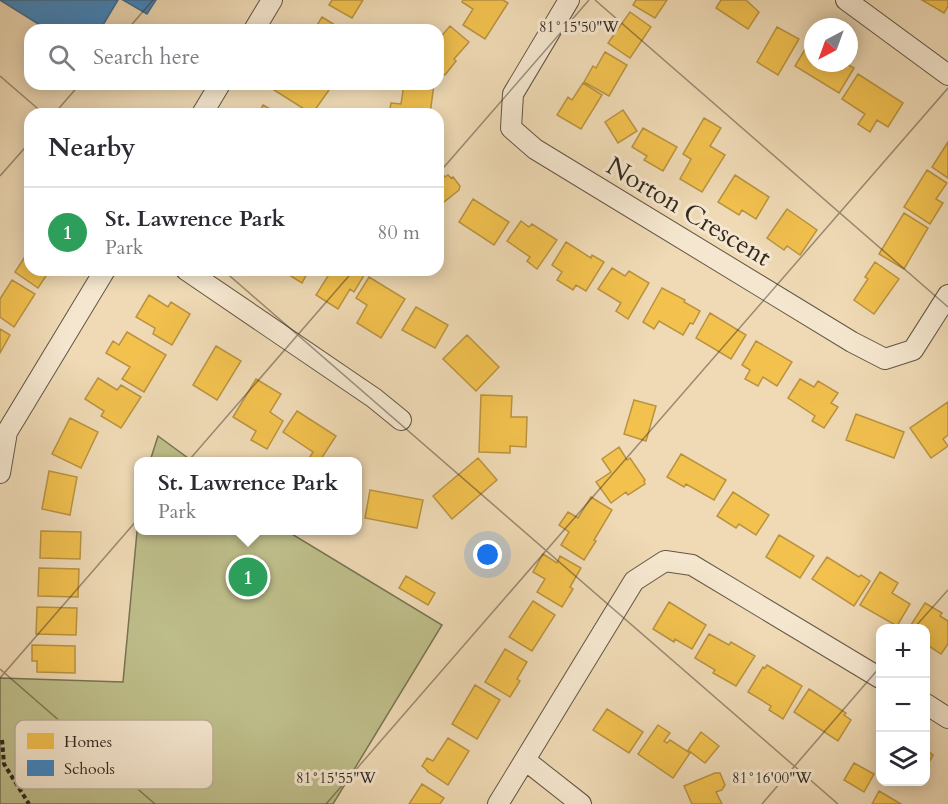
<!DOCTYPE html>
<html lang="en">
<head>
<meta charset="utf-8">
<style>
  body { margin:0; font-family:Cardo,serif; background:#f7f7f7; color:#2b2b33 }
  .controls { position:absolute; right:18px; bottom:18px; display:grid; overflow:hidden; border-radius:12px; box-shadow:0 3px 15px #0003 }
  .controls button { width:54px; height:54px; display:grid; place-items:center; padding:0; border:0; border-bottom:2px solid #e1e1e2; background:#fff; color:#2b2b33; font:30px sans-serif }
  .compass { position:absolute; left:804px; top:18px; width:54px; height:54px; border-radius:50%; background:#fff; box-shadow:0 3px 15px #0003; rotate:221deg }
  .you { position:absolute; left:488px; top:555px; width:21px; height:21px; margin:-15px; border:4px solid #fff; border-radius:50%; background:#1a73e8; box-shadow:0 0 0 9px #1a73e833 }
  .badge { display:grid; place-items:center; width:39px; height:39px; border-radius:50%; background:#111827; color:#fff; font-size:20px; font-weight:700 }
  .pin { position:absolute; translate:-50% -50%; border:3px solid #fff; box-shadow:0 2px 6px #0006 }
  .popup { position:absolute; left:134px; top:457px; width:228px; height:78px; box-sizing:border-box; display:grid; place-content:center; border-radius:12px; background:#fff; filter:drop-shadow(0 2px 4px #0005); font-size:20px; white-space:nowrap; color:#7c7c81 }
  .popup b { font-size:22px; color:#2b2b33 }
  .popup::after { content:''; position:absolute; left:50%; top:100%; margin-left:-12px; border:12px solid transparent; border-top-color:#fff }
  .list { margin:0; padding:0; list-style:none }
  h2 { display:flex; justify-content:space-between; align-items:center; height:78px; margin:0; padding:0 24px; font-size:26px }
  h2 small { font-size:20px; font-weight:400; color:#7c7c81 }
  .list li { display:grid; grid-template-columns:39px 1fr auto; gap:18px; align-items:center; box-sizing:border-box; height:90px; padding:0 24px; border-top:2px solid #e1e1e2 }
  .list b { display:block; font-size:22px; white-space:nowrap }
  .list p { margin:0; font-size:20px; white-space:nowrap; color:#7c7c81 }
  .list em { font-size:20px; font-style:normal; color:#7c7c81 }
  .icon { flex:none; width:33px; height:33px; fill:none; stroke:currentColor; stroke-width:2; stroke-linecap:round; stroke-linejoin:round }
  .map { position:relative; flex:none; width:948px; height:804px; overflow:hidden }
  .search { position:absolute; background:#fff; box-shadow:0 3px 15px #0003; left:24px; top:24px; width:420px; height:66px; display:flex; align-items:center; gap:15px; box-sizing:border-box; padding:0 21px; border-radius:18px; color:#7c7c81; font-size:22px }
  .panel { position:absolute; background:#fff; box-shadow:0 3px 15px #0003; left:24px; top:108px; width:420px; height:168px; border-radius:18px }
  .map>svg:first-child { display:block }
</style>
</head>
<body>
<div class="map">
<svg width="948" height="804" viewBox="0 0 948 804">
  <rect width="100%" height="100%" fill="#efdab5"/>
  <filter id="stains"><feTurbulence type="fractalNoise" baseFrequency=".00333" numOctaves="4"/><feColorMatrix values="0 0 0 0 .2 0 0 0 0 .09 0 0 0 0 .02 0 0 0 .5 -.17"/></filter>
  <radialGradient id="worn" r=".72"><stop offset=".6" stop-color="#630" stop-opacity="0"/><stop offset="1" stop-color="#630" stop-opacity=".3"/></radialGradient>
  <path fill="#bebe8a" stroke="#787454" stroke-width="1.5" d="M 158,436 L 192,461 L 150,461 Z
    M 138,521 L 138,530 L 287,531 L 442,625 L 333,804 L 0,804 L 0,678 L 123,682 Z"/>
  <path fill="#f2c14e" stroke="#b99340" stroke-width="1.5" d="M 332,0 L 363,0 L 352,18 L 329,5 Z
    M 463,0 L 503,0 L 508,3 L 485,39 L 463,25 L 473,9 L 462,2 Z
    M 636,0 L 667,0 L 655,18 L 633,5 Z
    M 721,0 L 746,0 L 759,12 L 748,29 L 716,8 Z
    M 922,0 L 948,0 L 948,6 L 944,13 Z
    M 630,12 L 651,27 L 630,58 L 608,43 Z
    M 322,17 L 343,30 L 314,30 Z
    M 450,26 L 469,42 L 454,59 L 456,61 L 445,75 L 438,70 L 438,40 Z
    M 777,27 L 799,39 L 778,75 L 757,62 Z
    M 810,41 L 813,43 L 813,63 L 845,63 L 854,68 L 839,93 L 795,66 Z
    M 605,52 L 627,65 L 609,96 L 584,82 L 593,66 L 596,68 Z
    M 858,74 L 903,103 L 888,127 L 877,120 L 870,132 L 858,124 L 865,114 L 842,99 Z
    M 583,83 L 602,95 L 581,129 L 557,115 L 568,97 L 572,100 Z
    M 278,84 L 318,84 L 329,90 L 312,114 L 274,90 Z
    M 404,84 L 434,84 L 430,114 L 389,114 L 391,103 L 401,104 Z
    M 263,105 L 279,114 L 258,114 Z
    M 623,110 L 637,131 L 618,143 L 605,122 Z
    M 704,118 L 721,128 L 710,146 L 725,155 L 702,192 L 680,179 L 691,159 L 683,154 Z
    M 643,128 L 677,147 L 663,171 L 644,160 L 647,156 L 632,147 Z
    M 948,142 L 948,178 L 932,167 Z
    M 438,167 L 445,177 L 448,175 L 451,178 L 453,177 L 460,186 L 459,190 L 439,206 Z
    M 927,170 L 947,183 L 936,199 L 943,203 L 930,224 L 904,207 Z
    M 735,175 L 769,197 L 756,219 L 742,210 L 739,215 L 718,202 Z
    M 473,199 L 509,222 L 494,245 L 459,222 Z
    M 787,209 L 817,230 L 800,255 L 787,246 L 784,250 L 767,238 Z
    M 904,213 L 928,228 L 904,269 L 879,254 Z
    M 521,221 L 529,227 L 532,224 L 557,240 L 537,269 L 527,261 L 530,257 L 507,241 Z
    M 566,242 L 591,258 L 592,255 L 604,262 L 586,291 L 576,285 L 573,290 L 557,280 L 562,272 L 552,265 Z
    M 30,249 L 30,270 L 50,270 L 38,288 L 15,272 Z
    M 875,262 L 899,279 L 874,314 L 854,300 L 868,279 L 865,277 Z
    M 612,268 L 625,276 L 629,271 L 649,283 L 628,319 L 616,311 L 621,303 L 598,289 Z
    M 281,270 L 309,270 L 302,283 Z
    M 324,270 L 363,270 L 366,272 L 354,292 L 350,289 L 338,309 L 316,295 L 328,276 L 323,273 Z
    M 369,277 L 405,299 L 381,338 L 357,323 L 367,305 L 356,298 Z
    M 12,280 L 35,294 L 14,327 L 0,317 L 0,299 Z
    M 662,288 L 685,300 L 684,302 L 700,311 L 693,324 L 690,323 L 683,335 L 659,321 L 654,329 L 643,322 Z
    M 149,295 L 168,307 L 171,302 L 190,314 L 172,345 L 153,334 L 155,328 L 136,317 Z
    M 416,307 L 448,325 L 435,348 L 402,330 Z
    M 710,313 L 746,335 L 731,359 L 696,338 Z
    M 0,329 L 10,335 L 0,353 Z
    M 127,332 L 166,355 L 144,392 L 122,379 L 130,367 L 106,353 L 113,341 L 119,345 Z
    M 467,335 L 499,367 L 476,391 L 443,359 Z
    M 756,341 L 792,362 L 777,386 L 763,377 L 758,386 L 745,379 L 750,370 L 742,365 Z
    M 216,346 L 241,361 L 217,400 L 193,385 Z
    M 98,378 L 117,390 L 121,385 L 141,397 L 121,428 L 101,416 L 104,411 L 85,399 Z
    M 256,379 L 281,394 L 270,412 L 283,421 L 267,449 L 251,440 L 256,431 L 233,417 Z
    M 800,379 L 814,387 L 818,381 L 838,393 L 831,403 L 838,407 L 824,428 L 812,421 L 815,416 L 788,398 Z
    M 481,395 L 512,396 L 511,417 L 527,417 L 526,447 L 510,446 L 510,453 L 479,452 Z
    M 634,400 L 656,406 L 646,441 L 624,434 Z
    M 948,402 L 948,435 L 943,439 L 948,446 L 931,458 L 910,428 Z
    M 297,411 L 336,436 L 319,462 L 307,462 L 313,452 L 283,432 Z
    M 856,414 L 904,432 L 894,458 L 846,440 Z
    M 70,418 L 98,432 L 81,468 L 52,454 Z
    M 619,447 L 627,460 L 630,458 L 645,480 L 644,481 L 645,484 L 628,495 L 626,492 L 611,503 L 596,482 L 611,472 L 602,459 Z
    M 681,454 L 726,480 L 714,500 L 686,484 L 684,487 L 667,477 Z
    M 478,458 L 497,480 L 452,519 L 433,496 Z
    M 49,471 L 77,477 L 70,515 L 42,509 Z
    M 370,490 L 423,500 L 417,528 L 365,518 Z
    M 733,492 L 769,515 L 756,535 L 739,524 L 736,528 L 717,516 Z
    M 591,497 L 612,510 L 594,540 L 596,541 L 584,560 L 561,545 L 569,532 L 559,525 L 568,512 L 578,518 Z
    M 41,531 L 81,532 L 80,559 L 40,558 Z
    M 779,535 L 814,556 L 800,578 L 766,557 Z
    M 543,554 L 557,563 L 560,556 L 581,568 L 570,587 L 573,589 L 562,607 L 537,592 L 545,579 L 533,572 Z
    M 827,557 L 859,577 L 861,575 L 870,581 L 854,606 L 812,579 Z
    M 39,568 L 79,569 L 78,597 L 38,596 Z
    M 880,572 L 898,583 L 892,593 L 910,604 L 897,626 L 860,605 Z
    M 406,576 L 435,593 L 428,605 L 399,588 Z
    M 533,601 L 555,615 L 532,651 L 509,637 Z
    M 669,602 L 706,625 L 692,649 L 675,639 L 674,642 L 653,629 Z
    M 925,603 L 942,613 L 940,616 L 948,621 L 948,644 L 941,654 L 926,644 L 926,628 L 909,628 Z
    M 37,607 L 77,608 L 76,635 L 36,634 Z
    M 709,634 L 729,645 L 731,642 L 755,656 L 736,686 L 713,673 L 715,670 L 695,658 Z
    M 32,645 L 75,646 L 75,673 L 37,672 L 37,661 L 32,661 Z
    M 505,649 L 527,662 L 517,679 L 520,681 L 510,697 L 485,682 Z
    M 767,665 L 802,686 L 783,719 L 769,710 L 771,706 L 748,692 L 763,667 L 765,668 Z
    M 475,685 L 500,700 L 477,739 L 452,724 Z
    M 809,689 L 846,713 L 844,715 L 851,720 L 838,741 L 794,712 Z
    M 607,709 L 643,732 L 629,753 L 593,730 Z
    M 658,725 L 670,733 L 664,741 L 667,743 L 670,740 L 690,753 L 673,778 L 638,754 Z
    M 701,732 L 719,746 L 705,763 L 688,750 Z
    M 448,738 L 469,751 L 448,785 L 427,771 L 427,770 L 422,766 L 427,758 L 433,761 Z
    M 926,750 L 933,755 L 926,768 Z
    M 854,763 L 874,774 L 864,792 L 844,780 Z
    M 715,773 L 720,773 L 725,785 L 722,790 L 716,792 L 722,804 L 692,804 L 684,786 Z
    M 422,784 L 444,798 L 440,804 L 409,804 Z
    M 879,791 L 901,804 L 872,804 Z"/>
  <path fill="#3f88c5" stroke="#3b6c93" stroke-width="1.5" d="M 0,0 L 118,0 L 100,30 L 48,30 Z
    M 123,0 L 156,0 L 147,14 Z"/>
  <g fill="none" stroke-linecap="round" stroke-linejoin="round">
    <g stroke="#625544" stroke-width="22">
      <path id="minor" d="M 569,0 L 513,94 L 511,128 L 535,149 L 852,342 L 885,359 L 913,350 L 948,295
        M 846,0 L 948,75
        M 254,30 L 272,0
        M 202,114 L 220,84
        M 186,270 L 374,398 L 401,420
        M 0,473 L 7,432 L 105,270
        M 926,704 L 948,718
        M 525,760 L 581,804
        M 498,804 L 634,581 L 665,561 L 692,565 L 880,678"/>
    </g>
    <path stroke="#33291f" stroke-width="4" stroke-dasharray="4.5 3" stroke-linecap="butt" d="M 2,740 L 4,764 L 29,804"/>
    <use href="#minor" stroke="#f5e7cf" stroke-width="20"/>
  </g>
  <path fill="none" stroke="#33291f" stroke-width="1.5" stroke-opacity="0.45" d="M 595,0 L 948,307M 127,30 L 153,0M 0,76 L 44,114M 54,114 L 80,84M 438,174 L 589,0M 0,176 L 30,142M 223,270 L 838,804M 914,628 L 948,590M 0,669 L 155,804M 0,678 L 354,270M 326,804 L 948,88M 762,804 L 880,667"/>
  <g text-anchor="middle" stroke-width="6" stroke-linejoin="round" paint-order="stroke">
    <g font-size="26" fill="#33291f" stroke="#f5e7cf">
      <text transform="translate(689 211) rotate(31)" y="9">Norton Crescent</text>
    </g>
  </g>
  <rect x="15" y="720" width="198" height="69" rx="9" fill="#f5e7cf" stroke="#bbae9a" stroke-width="1.5"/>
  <rect x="27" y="733" width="27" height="16" fill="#f2c14e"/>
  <rect x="27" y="760" width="27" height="16" fill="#3f88c5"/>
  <g font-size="16" fill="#33291f">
    <text x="64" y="747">Homes</text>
    <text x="64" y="774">Schools</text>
  </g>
  <g font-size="15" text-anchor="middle" fill="#33291f" stroke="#f5e7cf" stroke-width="6" stroke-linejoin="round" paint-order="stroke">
    <text x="579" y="32">81°15'50"W</text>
    <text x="336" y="783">81°15'55"W</text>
    <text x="772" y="783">81°16'00"W</text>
  </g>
  <rect width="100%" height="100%" filter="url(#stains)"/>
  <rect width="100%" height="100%" fill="url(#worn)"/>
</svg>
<div class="controls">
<button>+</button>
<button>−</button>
<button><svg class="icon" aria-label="layers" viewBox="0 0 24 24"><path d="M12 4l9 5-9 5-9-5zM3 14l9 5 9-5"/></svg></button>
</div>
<svg class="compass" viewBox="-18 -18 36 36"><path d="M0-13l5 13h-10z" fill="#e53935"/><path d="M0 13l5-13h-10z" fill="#7c7c81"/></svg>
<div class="you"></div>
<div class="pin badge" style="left:248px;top:577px;background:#2e9e5b">1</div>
<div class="popup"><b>St. Lawrence Park</b>Park</div>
<div class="search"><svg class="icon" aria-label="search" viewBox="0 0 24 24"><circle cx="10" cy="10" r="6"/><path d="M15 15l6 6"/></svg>Search here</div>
<section class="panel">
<h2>Nearby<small></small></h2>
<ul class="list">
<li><span class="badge" style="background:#2e9e5b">1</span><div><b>St. Lawrence Park</b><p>Park</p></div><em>80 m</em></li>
</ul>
</section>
</div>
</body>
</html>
